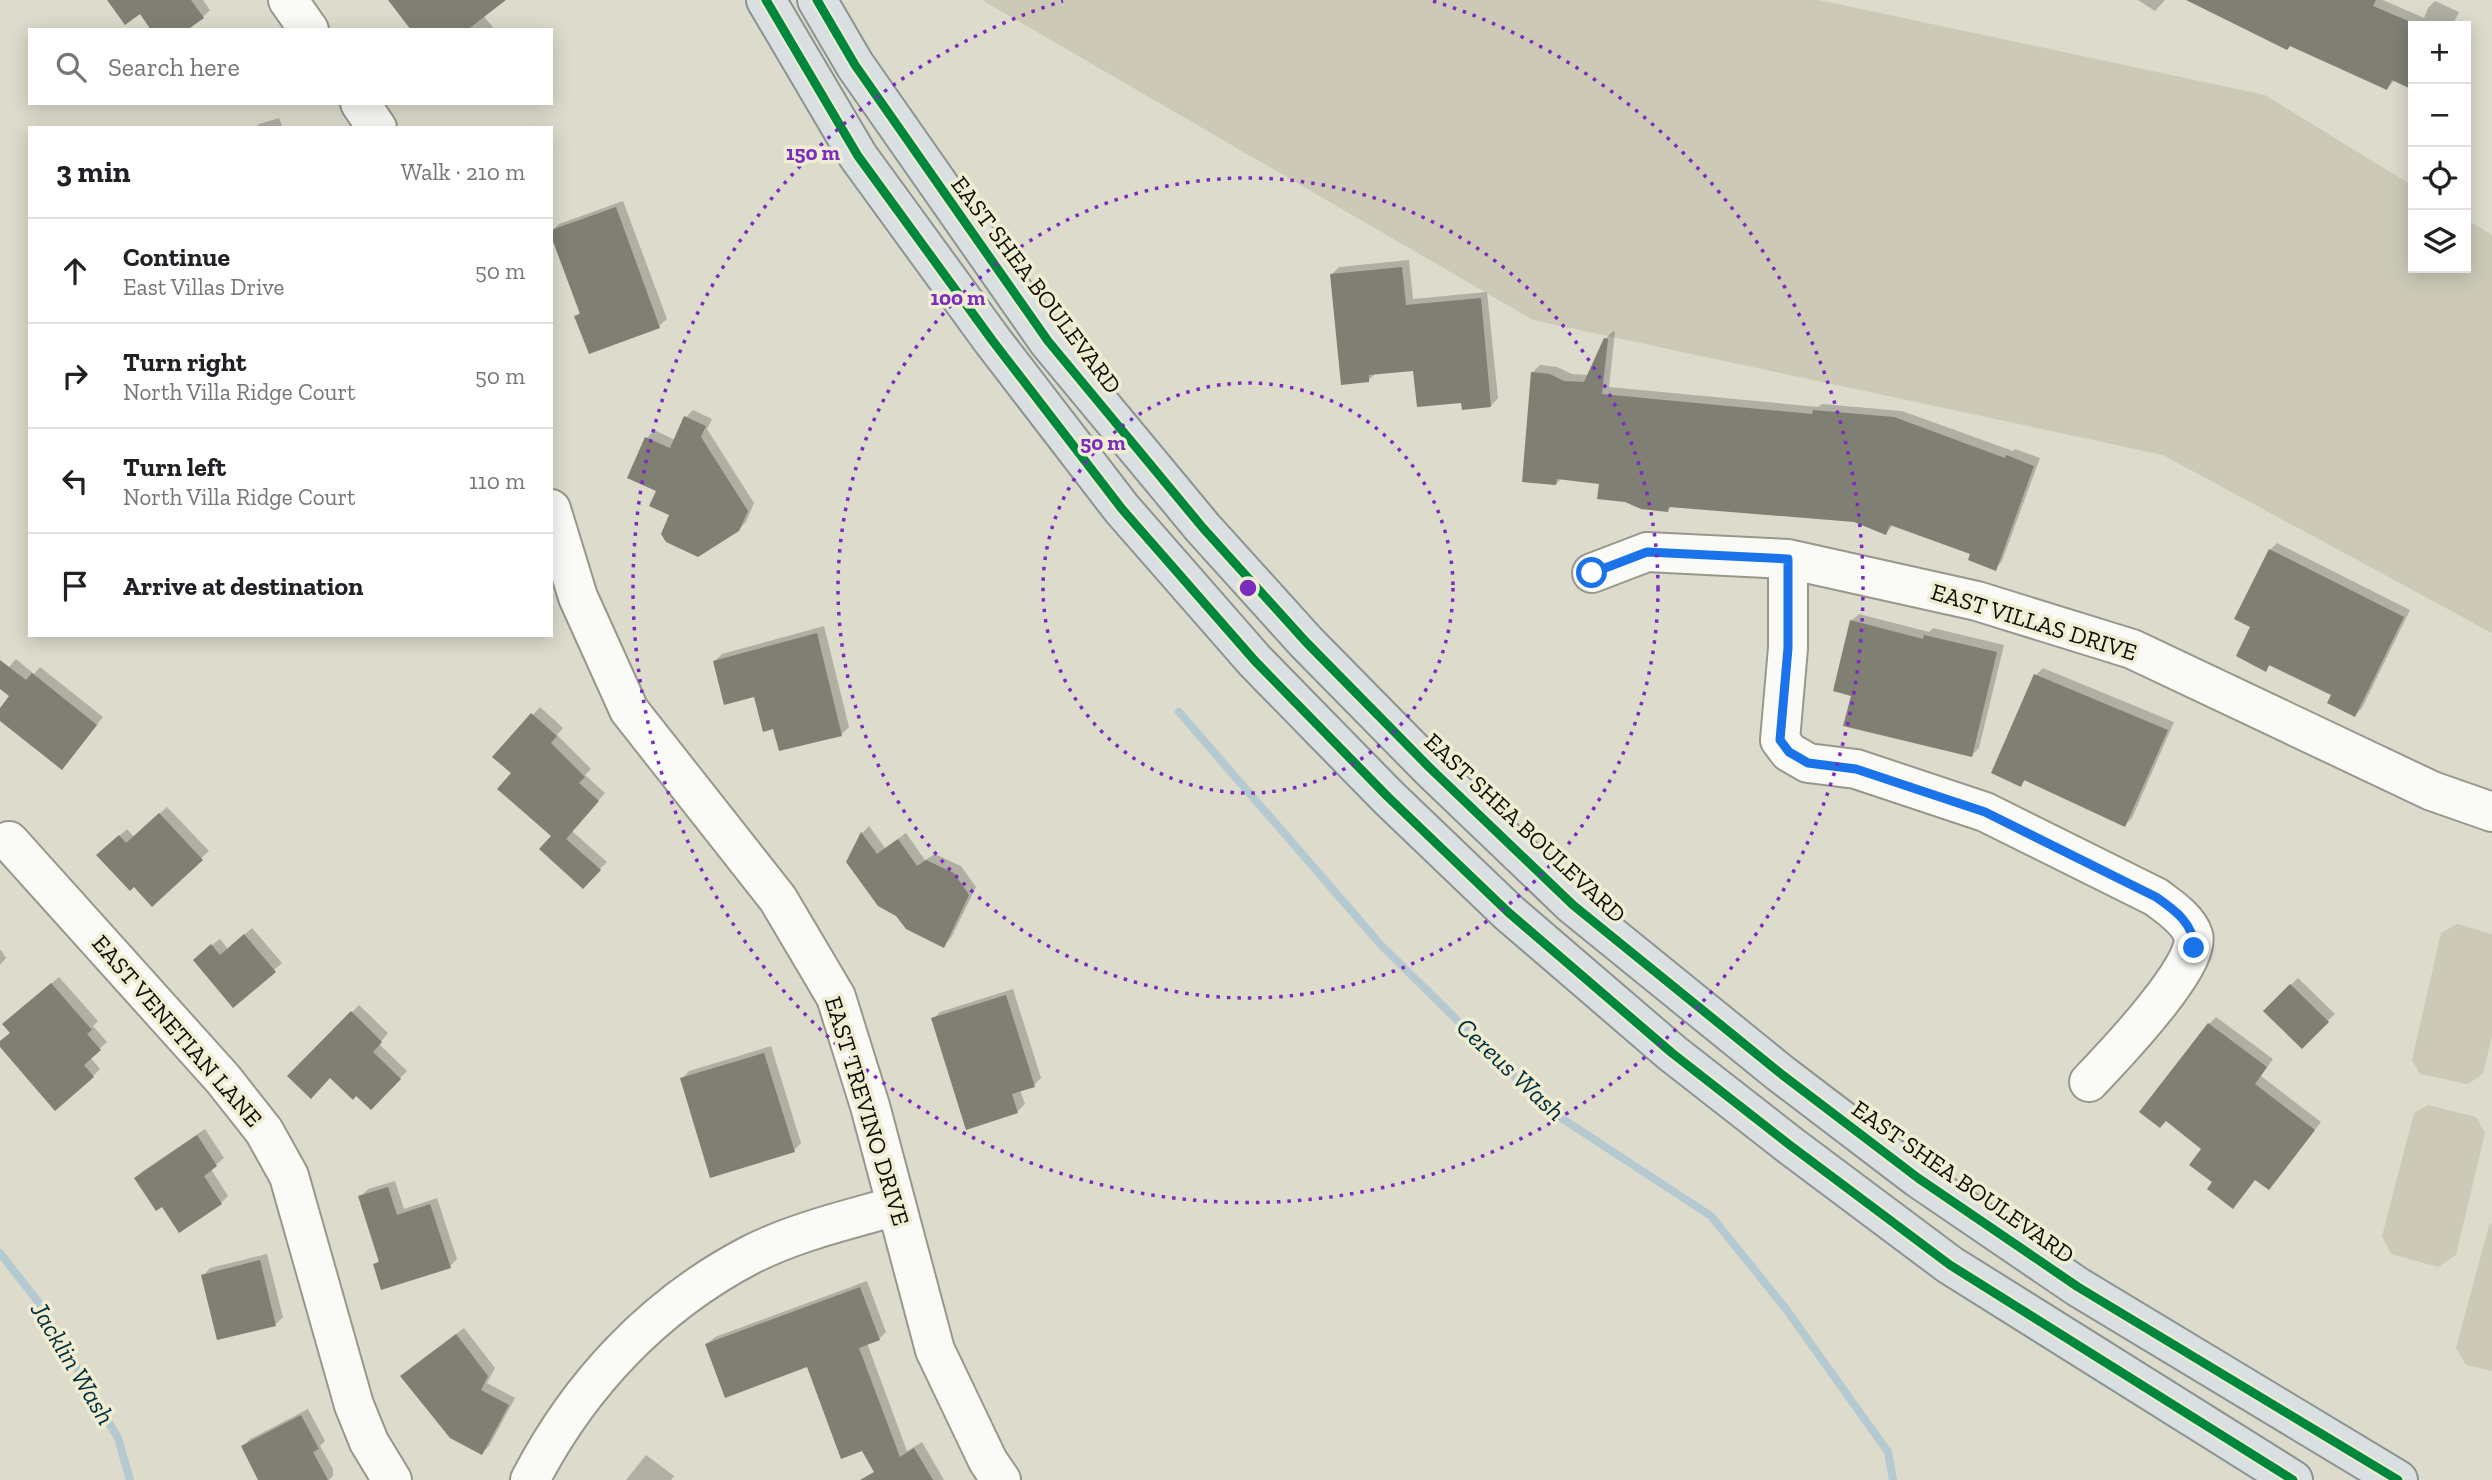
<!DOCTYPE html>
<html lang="en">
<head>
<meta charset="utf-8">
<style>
  body { margin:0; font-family:"Zilla Slab",serif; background:#f6f6f6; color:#202124 }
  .controls { position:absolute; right:21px; top:21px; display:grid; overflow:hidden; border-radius:0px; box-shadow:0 4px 18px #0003 }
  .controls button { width:63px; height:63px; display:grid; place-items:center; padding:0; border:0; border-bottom:2px solid #e0e0e0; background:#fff; color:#202124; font:35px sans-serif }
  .stop { position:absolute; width:21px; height:21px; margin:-16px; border:5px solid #1a73e8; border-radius:50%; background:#fff }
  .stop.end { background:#1a73e8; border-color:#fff; box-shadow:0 2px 7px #0008 }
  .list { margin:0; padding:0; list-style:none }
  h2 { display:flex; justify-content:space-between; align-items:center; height:91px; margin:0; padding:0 28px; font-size:30px }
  h2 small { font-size:23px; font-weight:400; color:#757577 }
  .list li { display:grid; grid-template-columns:46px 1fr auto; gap:21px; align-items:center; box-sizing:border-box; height:105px; padding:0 28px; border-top:2px solid #e0e0e0 }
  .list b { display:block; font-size:26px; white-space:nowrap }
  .list p { margin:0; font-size:23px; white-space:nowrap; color:#757577 }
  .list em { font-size:23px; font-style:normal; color:#757577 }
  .icon { flex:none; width:38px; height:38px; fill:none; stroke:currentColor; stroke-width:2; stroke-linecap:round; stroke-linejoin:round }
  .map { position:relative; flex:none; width:2492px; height:1480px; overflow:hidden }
  .search { position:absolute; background:#fff; box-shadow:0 4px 18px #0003; left:28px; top:28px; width:525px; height:77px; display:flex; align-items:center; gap:18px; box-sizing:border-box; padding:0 24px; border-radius:0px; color:#757577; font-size:26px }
  .panel { position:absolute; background:#fff; box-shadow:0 4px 18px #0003; left:28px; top:126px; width:525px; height:511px; border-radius:0px }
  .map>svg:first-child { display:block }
</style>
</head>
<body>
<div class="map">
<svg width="2492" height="1480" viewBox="0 0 2492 1480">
  <rect width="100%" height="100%" fill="#dcdbcc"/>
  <path fill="#cccab7" d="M 982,0 L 1819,0 L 2265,95 L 2413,186 L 2413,268 L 2466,268 L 2466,219 L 2492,235 L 2492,633 L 2163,455 L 1533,320 Z
    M 2457,924 L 2492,934 L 2492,1036 L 2483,1074 L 2468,1084 L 2420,1074 L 2412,1060 L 2441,933 Z
    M 2428,1105 L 2476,1117 L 2485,1133 L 2456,1255 L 2438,1267 L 2391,1254 L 2382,1236 L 2414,1113 Z
    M 2492,1223 L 2492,1371 L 2466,1365 L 2456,1348 L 2489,1225 Z"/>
  <path fill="#0003" d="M 109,0 L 203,0 L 210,10 L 203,17 L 140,12 Z
    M 390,0 L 502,0 L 483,15 L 495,30 L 413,30 Z
    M 2138,0 L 2165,0 L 2155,11 Z
    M 2189,0 L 2383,0 L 2424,18 L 2428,8 L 2435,1 L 2459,12 L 2452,26 L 2413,26 L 2413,88 L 2395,80 L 2387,88 Z
    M 279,118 L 283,128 L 256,128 L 259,124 Z
    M 623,201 L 667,319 L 659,326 L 576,316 L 581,312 L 551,232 L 559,224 Z
    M 1409,260 L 1413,299 L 1487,292 L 1498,398 L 1491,406 L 1463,401 L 1415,369 L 1376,373 L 1369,380 L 1332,274 L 1339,267 Z
    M 1613,331 L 1615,332 L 1609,387 L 1818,407 L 1822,404 L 1902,411 L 2013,451 L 2015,449 L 2040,458 L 2002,561 L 1995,569 L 1973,553 L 1894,524 L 1886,533 L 1854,521 L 1672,506 L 1668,510 L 1601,482 L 1562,478 L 1556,484 L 1533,372 L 1540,365 L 1557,367 L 1572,374 L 1589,375 L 1605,339 Z
    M 693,410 L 712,419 L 707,429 L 754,503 L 746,522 L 738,530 L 671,514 L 658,490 L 629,477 L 647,438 L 654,430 L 675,440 L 686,417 Z
    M 2277,543 L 2410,610 L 2362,708 L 2355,715 L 2333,695 L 2271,664 L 2266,670 L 2252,626 L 2270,550 Z
    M 1859,614 L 1929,632 L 1933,628 L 2004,645 L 1979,748 L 1972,755 L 1853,695 L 1851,621 Z
    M 824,626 L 849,727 L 842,734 L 774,727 L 755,695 L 715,661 L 722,654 Z
    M 16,659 L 34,674 L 40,667 L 103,717 L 69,760 L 0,719 L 0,711 L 11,696 L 0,687 L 0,677 Z
    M 2043,668 L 2174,722 L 2132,818 L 2125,825 L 2026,779 L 2021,785 L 2036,675 Z
    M 540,707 L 563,728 L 557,735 L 591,769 L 585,775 L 605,793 L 572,831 L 607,862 L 583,886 L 514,773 L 495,757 Z
    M 167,807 L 209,851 L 152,904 L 134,885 L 99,855 L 127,829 L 134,837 Z
    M 869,826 L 885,848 L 906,833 L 925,860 L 935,854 L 961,866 L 976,887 L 951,938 L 943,946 L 848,862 L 862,833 Z
    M 252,928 L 282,963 L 233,1005 L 202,953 L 220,939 L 228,949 Z
    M 0,949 L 6,958 L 0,965 Z
    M 59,977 L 98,1021 L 93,1026 L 107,1042 L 90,1057 L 100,1069 L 93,1076 L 0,1045 L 12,1032 L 12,1017 Z
    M 2298,978 L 2335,1014 L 2302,1046 L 2265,1011 Z
    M 1013,989 L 1041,1078 L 1034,1085 L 1020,1090 L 1025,1104 L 1017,1112 L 933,1019 L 940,1012 Z
    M 359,1005 L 388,1033 L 379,1044 L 407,1071 L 371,1108 L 356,1094 L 330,1076 L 290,1076 Z
    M 2216,1017 L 2273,1059 L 2261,1076 L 2321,1122 L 2276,1181 L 2256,1179 L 2215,1182 L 2204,1149 L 2166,1120 L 2209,1024 Z
    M 771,1046 L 801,1143 L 794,1150 L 682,1079 L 689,1071 Z
    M 205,1129 L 224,1158 L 211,1169 L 228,1196 L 221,1203 L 163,1205 L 136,1178 L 143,1171 Z
    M 395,1181 L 404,1209 L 437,1198 L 457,1259 L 450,1266 L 375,1265 L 380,1259 L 360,1197 L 368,1189 Z
    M 267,1254 L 283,1317 L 276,1324 L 203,1276 L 210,1268 Z
    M 867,1281 L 886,1332 L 879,1339 L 867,1343 L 907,1451 L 922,1442 L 944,1480 L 881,1480 L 808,1365 L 707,1344 L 715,1337 Z
    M 464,1328 L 495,1368 L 487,1383 L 515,1398 L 489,1446 L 482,1453 L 446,1434 L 470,1408 L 410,1369 Z
    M 308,1409 L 325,1441 L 320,1446 L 333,1469 L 333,1476 L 329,1480 L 260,1480 L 243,1447 L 250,1439 Z
    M 646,1455 L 674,1476 L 671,1480 L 626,1480 Z"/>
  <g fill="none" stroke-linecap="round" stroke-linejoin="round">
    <path stroke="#b4cad0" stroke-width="8" d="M 1179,712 L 1381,945 L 1546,1108 L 1711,1216 L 1786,1309 L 1888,1452 L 1893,1480
      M 0,1253 L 39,1303 L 118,1438 L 130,1480"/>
  </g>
  <path fill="#807f74" d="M 107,0 L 191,0 L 204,18 L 187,30 L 151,30 L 140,14 L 125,25 Z
    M 388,0 L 506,0 L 467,30 L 411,30 Z
    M 2186,0 L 2376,0 L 2373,6 L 2413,23 L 2413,90 L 2392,80 L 2387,90 L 2290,46 L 2287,50 Z
    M 616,207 L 660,328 L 589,354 L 574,316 L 580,314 L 551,236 L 551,230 Z
    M 1402,267 L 1406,305 L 1481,298 L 1491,407 L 1462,410 L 1461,403 L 1417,407 L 1413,371 L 1369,375 L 1369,382 L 1341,385 L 1330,274 Z
    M 1604,338 L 1608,339 L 1602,394 L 1812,414 L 1813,410 L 1894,417 L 2005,458 L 2006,455 L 2034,466 L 1996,571 L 1968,560 L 1970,554 L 1890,525 L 1886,535 L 1854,522 L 1669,507 L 1668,512 L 1641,509 L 1625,502 L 1597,499 L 1599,484 L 1557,479 L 1556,485 L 1522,482 L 1531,372 L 1550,374 L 1564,381 L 1584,382 Z
    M 684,416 L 706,426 L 701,437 L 748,511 L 739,531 L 698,557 L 666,542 L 661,534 L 669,515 L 649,506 L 656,491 L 627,478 L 645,437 L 670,448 Z
    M 2269,549 L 2404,617 L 2355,717 L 2327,703 L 2331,695 L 2269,665 L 2266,672 L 2236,656 L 2250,627 L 2234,619 Z
    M 1850,620 L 1923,639 L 1924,635 L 1997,652 L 1972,757 L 1843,726 L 1851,696 L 1833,691 Z
    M 817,633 L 842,736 L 779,751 L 773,729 L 763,732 L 754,697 L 724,705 L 713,661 Z
    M 0,660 L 26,680 L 32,673 L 97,725 L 62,770 L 0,721 L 0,708 L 9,696 L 0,689 Z
    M 2034,674 L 2168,730 L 2125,827 L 2024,780 L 2021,787 L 1991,773 Z
    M 531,713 L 557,736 L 551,743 L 585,777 L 579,783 L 599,801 L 566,839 L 601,870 L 583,889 L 539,849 L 551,836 L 497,789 L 511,773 L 492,757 Z
    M 159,813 L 203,860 L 152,907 L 134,887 L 130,891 L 96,855 L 119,835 L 126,843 Z
    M 861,832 L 877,854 L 898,839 L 917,866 L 926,860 L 954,873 L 969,895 L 944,948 L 906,929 L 896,916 L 878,906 L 846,862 Z
    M 244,934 L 276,972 L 233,1008 L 193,960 L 211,944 L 220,955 Z
    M 51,983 L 92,1030 L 87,1034 L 101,1050 L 84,1065 L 94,1077 L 55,1111 L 0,1047 L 0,1041 L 10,1033 L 2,1024 Z
    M 2290,984 L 2329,1022 L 2302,1049 L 2263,1011 Z
    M 1006,995 L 1035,1087 L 1012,1094 L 1018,1113 L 966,1130 L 931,1018 Z
    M 351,1011 L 382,1042 L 373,1052 L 401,1079 L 371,1110 L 356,1096 L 353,1100 L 330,1078 L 311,1099 L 287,1076 Z
    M 2208,1023 L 2267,1067 L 2255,1084 L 2315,1130 L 2269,1190 L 2255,1180 L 2233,1209 L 2207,1189 L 2212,1182 L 2189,1165 L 2201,1149 L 2166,1121 L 2160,1128 L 2139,1112 Z
    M 764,1053 L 795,1152 L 710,1178 L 680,1078 Z
    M 197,1135 L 217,1166 L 204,1176 L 222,1204 L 179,1233 L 162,1207 L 156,1211 L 134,1178 Z
    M 388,1187 L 397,1215 L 430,1204 L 451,1268 L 381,1290 L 373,1264 L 379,1262 L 358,1196 Z
    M 260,1260 L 276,1326 L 217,1340 L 201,1275 Z
    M 860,1287 L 880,1340 L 859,1348 L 900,1457 L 914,1448 L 933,1480 L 860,1480 L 874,1472 L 862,1451 L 841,1459 L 807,1367 L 725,1398 L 705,1344 Z
    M 456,1334 L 488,1376 L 481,1390 L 509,1405 L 482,1455 L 450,1438 L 400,1376 Z
    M 301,1415 L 319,1449 L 313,1452 L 328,1480 L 258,1480 L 241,1446 Z"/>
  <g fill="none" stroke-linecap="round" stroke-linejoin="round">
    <g stroke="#98978c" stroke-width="42">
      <path id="minor" d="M 288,0 L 309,30
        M 360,103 L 377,128
        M 551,509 L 578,597 L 629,710 L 778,899 L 836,997 L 870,1106 L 935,1350 L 988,1461 L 1001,1480
        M 1788,559 L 1788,648 L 1780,740 L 1789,752 L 1808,763 L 1856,769 L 1985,812 L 2156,897 C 2169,907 2188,919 2193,935 C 2203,963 2111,1059 2089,1082
        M 1592,573 L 1647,552 L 1788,559 L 1977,601 L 2132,649 L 2432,791 L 2492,812
        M 9,841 L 223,1079 L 264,1131 L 289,1176 L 354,1405 L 369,1442 L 392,1480
        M 530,1480 C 579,1385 654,1305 750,1255 C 795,1232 847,1220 896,1206"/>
    </g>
    <g stroke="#8a9491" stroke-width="42">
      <path id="major" d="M 766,0 L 858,156 L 992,340 L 1122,509 L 1255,661 L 1388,797 L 1508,912 L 1672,1053 L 1791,1146 L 1950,1265 L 2293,1480
        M 817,0 L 855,65 L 1048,341 L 1203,528 L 1306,642 L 1430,768 L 1573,905 L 1780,1073 L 1918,1178 L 2078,1287 L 2398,1480"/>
    </g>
    <use href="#minor" stroke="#fafaf7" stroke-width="38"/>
    <use href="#major" stroke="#dae0e1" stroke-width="38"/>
    <g stroke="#f0eed2" stroke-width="13">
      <path id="cycleway" d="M 766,0 L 858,156 L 992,340 L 1122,509 L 1255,661 L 1388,797 L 1508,912 L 1672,1053 L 1791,1146 L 1950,1265 L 2293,1480
        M 817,0 L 855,65 L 1048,341 L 1203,528 L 1306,642 L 1430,768 L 1573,905 L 1780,1073 L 1918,1178 L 2078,1287 L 2398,1480"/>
    </g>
    <use href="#cycleway" stroke="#00873e" stroke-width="9"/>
  </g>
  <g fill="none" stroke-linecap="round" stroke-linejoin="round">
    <path stroke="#1a73e8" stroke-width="9" d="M 1592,573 L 1647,552 L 1788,559 L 1788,648 L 1780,740 L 1789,752 L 1808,763 L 1856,769 L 1985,812 L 2156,897 C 2175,910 2194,924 2194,948"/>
  </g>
  <g fill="none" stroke="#7b2cbf" stroke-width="3.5" stroke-dasharray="3.5 7">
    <circle cx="1248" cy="588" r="205"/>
    <circle cx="1248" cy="588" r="410"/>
    <path d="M1433 1A615 615 0 1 1 1063 1"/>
  </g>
  <g text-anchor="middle" stroke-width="7" stroke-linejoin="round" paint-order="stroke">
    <g font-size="24" fill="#0e0d05" stroke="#f0eed2">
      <text transform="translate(1036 285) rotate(53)" y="8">EAST SHEA BOULEVARD</text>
      <text transform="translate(2034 622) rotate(17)" y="8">EAST VILLAS DRIVE</text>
      <text transform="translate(1525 828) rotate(43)" y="8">EAST SHEA BOULEVARD</text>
      <text transform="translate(177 1031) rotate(49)" y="8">EAST VENETIAN LANE</text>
      <text transform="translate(867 1111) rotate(73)" y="8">EAST TREVINO DRIVE</text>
      <text transform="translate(1963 1182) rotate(35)" y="8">EAST SHEA BOULEVARD</text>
    </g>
    <g font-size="26" font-style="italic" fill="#002e3f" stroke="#f0eed2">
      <text transform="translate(1511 1069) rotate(43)" y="9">Cereus Wash</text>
      <text transform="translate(73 1363) rotate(59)" y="9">Jacklin Wash</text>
    </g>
  </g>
  <circle cx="1248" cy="588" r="10" fill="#7b2cbf" stroke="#f0eed2" stroke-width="3.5"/>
  <g font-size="21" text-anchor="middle" font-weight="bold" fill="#7b2cbf" stroke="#f0eed2" stroke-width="7" stroke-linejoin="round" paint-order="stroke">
    <text x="813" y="160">150 m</text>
    <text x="958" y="305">100 m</text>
    <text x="1103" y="450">50 m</text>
  </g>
</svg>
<div class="controls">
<button>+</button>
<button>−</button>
<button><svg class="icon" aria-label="locate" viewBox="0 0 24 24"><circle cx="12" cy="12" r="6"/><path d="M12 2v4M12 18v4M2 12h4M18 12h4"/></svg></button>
<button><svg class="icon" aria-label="layers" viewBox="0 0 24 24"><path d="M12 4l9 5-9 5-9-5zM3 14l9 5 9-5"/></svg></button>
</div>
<div class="stop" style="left:1592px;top:573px"></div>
<div class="stop end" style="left:2194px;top:948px"></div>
<div class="search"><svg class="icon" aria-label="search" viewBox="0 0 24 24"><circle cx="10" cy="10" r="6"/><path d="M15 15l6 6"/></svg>Search here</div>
<section class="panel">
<h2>3 min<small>Walk · 210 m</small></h2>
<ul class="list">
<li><svg class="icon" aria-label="ahead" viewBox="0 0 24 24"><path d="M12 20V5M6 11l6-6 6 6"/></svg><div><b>Continue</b><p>East Villas Drive</p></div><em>50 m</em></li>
<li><svg class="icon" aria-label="right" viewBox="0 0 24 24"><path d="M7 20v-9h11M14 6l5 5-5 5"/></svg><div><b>Turn right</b><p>North Villa Ridge Court</p></div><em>50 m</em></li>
<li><svg class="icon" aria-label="left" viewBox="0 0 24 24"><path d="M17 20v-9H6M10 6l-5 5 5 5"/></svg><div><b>Turn left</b><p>North Villa Ridge Court</p></div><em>110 m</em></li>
<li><svg class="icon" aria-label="arrive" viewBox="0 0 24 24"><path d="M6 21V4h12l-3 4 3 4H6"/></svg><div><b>Arrive at destination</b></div></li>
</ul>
</section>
</div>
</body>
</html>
